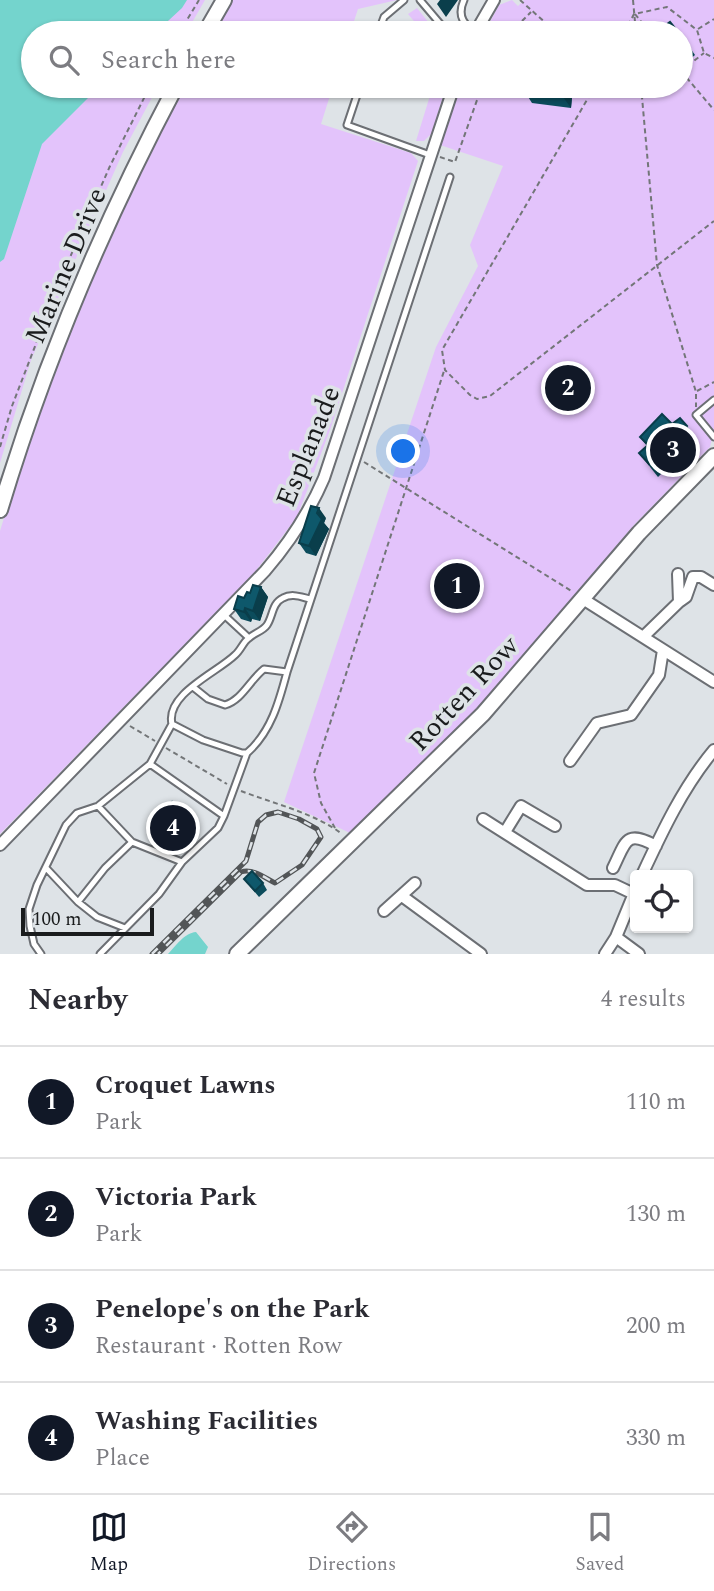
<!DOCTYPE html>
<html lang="en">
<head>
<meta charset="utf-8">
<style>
  body { margin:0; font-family:Spectral,serif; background:#f7f7f7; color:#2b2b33 }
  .controls { position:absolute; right:21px; bottom:21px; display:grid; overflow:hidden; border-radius:7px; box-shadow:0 2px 5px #0004 }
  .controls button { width:63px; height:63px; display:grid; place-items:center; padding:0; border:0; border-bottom:2px solid #e1e1e2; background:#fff; color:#2b2b33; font:35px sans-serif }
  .scale { position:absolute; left:21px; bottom:18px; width:133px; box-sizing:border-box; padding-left:7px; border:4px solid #1a1c1d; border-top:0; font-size:19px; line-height:24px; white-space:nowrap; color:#1a1c1d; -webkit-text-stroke:5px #dee3e7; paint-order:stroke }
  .you { position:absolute; left:404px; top:452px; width:24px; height:24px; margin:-18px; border:5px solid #fff; border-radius:50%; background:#1a73e8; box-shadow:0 0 0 10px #1a73e833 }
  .badge { display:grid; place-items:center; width:46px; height:46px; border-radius:50%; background:#111827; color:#fff; font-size:23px; font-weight:700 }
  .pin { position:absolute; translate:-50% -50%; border:4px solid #fff; box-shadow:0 2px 7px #0006 }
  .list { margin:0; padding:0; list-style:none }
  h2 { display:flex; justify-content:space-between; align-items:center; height:91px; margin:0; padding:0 28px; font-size:30px }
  h2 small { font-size:23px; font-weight:400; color:#7c7c81 }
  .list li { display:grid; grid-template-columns:46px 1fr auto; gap:21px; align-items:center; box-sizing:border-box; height:112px; padding:0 28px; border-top:2px solid #e1e1e2 }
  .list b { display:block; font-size:26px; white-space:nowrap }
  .list p { margin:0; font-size:23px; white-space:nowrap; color:#7c7c81 }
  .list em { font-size:23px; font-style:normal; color:#7c7c81 }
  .icon { flex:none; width:38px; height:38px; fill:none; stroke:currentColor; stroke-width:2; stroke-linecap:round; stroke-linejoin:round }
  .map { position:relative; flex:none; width:714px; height:954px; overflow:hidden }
  .search { position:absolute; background:#fff; box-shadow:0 2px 5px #0004; left:21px; right:21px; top:21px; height:77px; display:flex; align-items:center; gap:18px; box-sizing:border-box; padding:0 24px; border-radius:38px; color:#7c7c81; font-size:26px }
  .sheet { height:539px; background:#fff }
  nav { display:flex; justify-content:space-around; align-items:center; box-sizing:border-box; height:98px; border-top:2px solid #e1e1e2; background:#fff; font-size:19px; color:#7c7c81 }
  nav a { display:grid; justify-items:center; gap:4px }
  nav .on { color:#111827 }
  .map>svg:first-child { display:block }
</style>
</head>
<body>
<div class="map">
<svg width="714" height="954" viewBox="0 0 714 954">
  <rect width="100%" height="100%" fill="#dee3e7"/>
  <path fill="#e3c3fb" d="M 0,0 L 205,0 L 186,33 L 33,33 L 33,86 L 158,86 L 123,152 L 31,360 L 0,463 Z
    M 231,0 L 397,0 L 358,9 L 350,33 L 211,33 Z
    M 512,0 L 518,6 L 524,0 L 714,0 L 714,430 L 710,447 L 634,525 L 477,709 L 350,833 L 284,802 L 436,347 L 478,266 L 470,245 L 503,166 L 440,145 L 460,86 L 681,86 L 681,33 L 484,33 L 499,5 Z
    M 417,8 L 437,33 L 424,33 L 408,14 Z
    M 182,86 L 333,86 L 321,124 L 411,153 L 418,161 L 330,430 L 297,517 L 255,572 L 0,834 L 0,531 L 38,407 L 105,240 Z
    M 433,86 L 446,86 L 432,133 L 424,141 L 416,141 Z"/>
  <path fill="#74d4cd" d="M 0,0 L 187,0 L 182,8 L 155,33 L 33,33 L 33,86 L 100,86 L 42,144 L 4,259 L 0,262 Z
    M 196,932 L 208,947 L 205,954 L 168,954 C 176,946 184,933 196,932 Z"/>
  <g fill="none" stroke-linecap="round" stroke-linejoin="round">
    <g stroke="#6c6f74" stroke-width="9">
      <path id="service" d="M 420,0 L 448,33
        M 464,0 C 459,11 460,20 469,27 L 477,27
        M 378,33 L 384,17 L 404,0
        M 360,86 L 347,125 L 430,155
        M 714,400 L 696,415 L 714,437
        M 223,614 L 249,638
        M 287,672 L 450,177
        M 172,724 L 203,740 L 242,753 L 247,753 C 271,732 279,702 287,672 L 264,669 C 250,680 242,700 225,705 L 208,699 L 193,687
        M 98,806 L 132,842 L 182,862
        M 224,816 L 247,753
        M 47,869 L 78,902 L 97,917 L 125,928
        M 78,902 L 105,868 L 132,842
        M 41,954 L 34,944 L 30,926 L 29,909 L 37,885 L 66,825 L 77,813 L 98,806 L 150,764 L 172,724 C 165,694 218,672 235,655 C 241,650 243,642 249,638 C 254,633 263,631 267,625 C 273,616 272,603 283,598 C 292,593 301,597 310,599
        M 100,954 L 159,894 L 182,862 L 218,828 L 224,816 L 150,764"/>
    </g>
    <g stroke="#6c6f74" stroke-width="14">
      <path id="minor" d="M 475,33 L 494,0
        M 583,599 L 714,682
        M 679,602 L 686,597 L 693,577 L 701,577 L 714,585
        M 643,637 L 679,602 L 678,574
        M 570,761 L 597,723 L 631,715 L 659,675 L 663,650
        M 483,819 L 587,885 L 615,885 L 634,894
        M 505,832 L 521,806 L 555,826
        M 0,845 L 265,571 C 290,542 309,513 324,478 L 454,86
        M 613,868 C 626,842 625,829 656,846
        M 642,875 C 662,832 683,787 714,750
        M 402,896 L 481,954
        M 384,911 L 415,883
        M 616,937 L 639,954
        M 605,954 L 616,937 L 635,891"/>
    </g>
    <g stroke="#6c6f74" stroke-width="18">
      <path id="tertiary" d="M 205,33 L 224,0
        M 0,510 C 44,363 104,222 176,86
        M 237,954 L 483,714 L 639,533 L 714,456"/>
    </g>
    <path stroke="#737678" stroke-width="2" stroke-dasharray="5 3.5" stroke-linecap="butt" d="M 520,0 L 557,33
      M 633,0 L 636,33
      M 635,14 L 650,33
      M 698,29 L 714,19
      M 179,33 L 199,0
      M 510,33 L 531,12
      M 624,33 L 634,14 L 667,7 L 697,30 L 704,53 L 714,58
      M 681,71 L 714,110
      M 681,71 L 704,53
      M 595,86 L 442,350 L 445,370 L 470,395 L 477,399 L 490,396 L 714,221
      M 641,86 L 657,265 L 696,392 L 696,407
      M 440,157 L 455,162 L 482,86
      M 697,391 L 714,382
      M 0,447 L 12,406 L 64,271 L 110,166 L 150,86
      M 364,462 L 573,592
      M 130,726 L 155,741
      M 166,748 L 227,784
      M 241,791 C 272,803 317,814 342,834
      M 335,828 L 321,803 L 314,773 L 444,371"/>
    <use href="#service" stroke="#fff" stroke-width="5"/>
    <use href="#minor" stroke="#fff" stroke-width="10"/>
    <use href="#tertiary" stroke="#fff" stroke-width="14"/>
    <g stroke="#525557" stroke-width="5">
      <path id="rail" d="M 152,954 L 246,861 L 258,822 L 266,815 L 278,812 L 299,819 L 317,829 L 321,837 L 302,865 L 275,883 C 265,878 253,868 241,872 L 158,954"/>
    </g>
    <use href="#rail" stroke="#dee3e7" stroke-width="2.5" stroke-dasharray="8" stroke-linecap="butt"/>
  </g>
  <path fill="#0c4c5c" d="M 681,35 L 695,55 L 683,65 L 681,62 Z
    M 573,86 L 571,108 L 532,103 L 523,89 Z
    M 672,424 L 687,426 L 696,440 L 658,477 L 639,453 L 647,446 L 640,437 Z
    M 326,518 L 324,523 L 329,529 L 316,556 L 306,553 L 299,543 Z
    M 261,587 L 268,597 L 260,621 L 252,619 L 251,622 L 241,619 L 234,609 L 250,593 Z
    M 182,814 L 189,824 L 167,844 L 149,823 Z
    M 244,879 L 263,883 L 267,890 L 259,897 Z"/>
  <path fill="#0a3e4b" d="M 440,0 L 458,0 L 446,17 L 437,4 Z
    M 562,86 L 573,86 L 571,108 L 561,94 Z
    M 319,508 L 326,518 L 324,523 L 329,529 L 316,556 L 309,546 Z
    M 261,587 L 268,597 L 260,621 L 253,611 Z
    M 245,608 L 252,619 L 251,622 L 244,612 Z"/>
  <path fill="#0e586b" stroke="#0a3e4b" stroke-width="2" d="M 670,22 L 679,33 L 660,33 L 658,31 Z
    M 681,35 L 688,45 L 681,51 Z
    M 523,86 L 562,86 L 561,94 L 523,89 Z
    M 662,414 L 672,424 L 680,418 L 687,426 L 649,464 L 639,453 L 648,445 L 640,437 Z
    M 311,506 L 319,508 L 317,513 L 322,519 L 309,546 L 299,543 Z
    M 253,585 L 261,587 L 253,611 L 245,608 L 244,612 L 234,609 L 238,596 L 244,598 L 247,592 L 250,593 Z
    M 172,802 L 182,814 L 160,834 L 149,823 Z
    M 252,871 L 263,883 L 255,891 L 244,879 Z"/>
  <g text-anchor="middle" stroke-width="7" stroke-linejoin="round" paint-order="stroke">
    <g font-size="28" fill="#1a1c1d" stroke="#dee3e7">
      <text transform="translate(65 265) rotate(-67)" y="10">Marine Drive</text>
      <text transform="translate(307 446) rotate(-68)" y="10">Esplanade</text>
      <text transform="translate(463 693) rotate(-47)" y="10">Rotten Row</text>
    </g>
  </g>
</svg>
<div class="controls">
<button><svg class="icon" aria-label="locate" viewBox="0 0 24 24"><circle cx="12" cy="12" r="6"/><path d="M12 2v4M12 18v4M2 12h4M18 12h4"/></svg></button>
</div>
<div class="scale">100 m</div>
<div class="you"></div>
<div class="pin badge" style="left:457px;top:586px">1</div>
<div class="pin badge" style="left:568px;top:388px">2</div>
<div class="pin badge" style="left:673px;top:450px">3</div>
<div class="pin badge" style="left:173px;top:828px">4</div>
<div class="search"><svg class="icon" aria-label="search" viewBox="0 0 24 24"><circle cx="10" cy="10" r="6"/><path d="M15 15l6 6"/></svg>Search here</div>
</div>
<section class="sheet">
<h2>Nearby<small>4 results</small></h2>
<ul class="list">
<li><span class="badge">1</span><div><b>Croquet Lawns</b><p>Park</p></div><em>110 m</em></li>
<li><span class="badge">2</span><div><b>Victoria Park</b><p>Park</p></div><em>130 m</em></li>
<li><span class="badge">3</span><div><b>Penelope's on the Park</b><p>Restaurant · Rotten Row</p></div><em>200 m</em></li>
<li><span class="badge">4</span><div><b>Washing Facilities</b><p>Place</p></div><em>330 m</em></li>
</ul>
</section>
<nav>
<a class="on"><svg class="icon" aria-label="map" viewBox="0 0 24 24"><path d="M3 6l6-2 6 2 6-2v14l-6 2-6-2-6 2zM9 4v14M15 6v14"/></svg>Map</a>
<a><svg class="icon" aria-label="directions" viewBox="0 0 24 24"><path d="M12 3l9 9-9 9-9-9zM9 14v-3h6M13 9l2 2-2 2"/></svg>Directions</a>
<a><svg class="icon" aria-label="saved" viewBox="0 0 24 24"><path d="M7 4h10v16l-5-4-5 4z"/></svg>Saved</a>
</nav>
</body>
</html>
